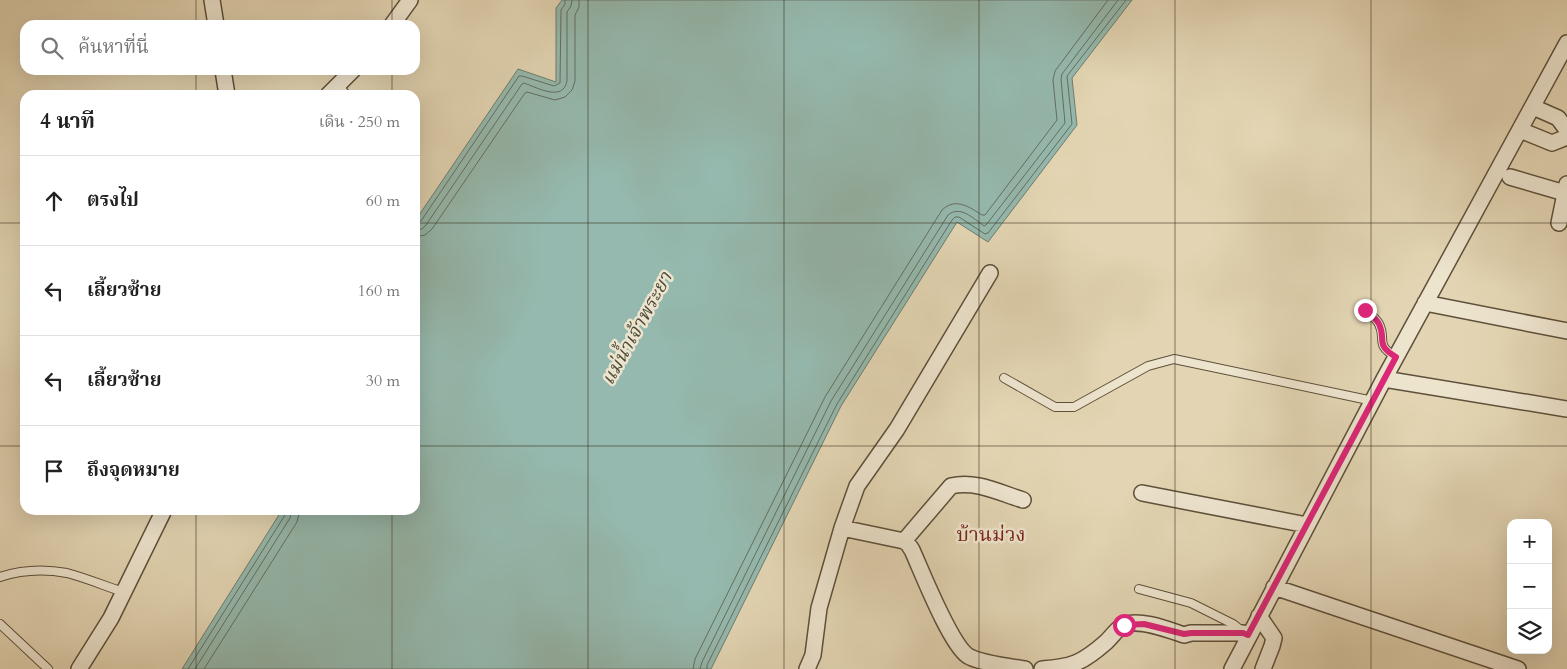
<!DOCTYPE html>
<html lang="th">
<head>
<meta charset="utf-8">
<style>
  body { margin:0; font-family:Cardo,"Noto Serif Thai",serif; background:#f2f2f2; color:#222 }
  .controls { position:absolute; right:15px; bottom:15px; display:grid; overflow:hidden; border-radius:10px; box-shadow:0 5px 20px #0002 }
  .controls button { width:45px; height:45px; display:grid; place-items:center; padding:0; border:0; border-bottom:1px solid #e0e0e0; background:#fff; color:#222; font:25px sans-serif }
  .stop { position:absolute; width:15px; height:15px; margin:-11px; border:4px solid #db2777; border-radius:50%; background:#fff }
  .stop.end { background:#db2777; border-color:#fff; box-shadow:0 1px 5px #0008 }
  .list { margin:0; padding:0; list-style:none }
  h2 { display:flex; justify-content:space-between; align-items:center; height:65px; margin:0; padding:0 20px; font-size:21px }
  h2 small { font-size:16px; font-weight:400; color:#767676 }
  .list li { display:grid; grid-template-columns:32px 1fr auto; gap:15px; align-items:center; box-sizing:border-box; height:90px; padding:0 20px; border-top:1px solid #e0e0e0 }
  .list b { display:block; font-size:19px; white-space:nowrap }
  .list em { font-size:16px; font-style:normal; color:#767676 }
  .icon { flex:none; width:28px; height:28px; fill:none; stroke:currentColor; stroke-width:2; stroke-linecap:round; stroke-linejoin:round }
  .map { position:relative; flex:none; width:1567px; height:669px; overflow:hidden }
  .search { position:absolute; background:#fff; box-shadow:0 5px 20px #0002; left:20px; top:20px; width:400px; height:55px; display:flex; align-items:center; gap:12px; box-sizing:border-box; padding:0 18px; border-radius:15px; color:#767676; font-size:19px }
  .panel { position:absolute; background:#fff; box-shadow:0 5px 20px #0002; left:20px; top:90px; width:400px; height:425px; border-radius:15px }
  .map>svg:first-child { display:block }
</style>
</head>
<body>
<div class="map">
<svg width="1567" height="669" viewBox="0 0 1567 669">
  <rect width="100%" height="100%" fill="#e3d5b3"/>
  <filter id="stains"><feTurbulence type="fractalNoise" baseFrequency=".004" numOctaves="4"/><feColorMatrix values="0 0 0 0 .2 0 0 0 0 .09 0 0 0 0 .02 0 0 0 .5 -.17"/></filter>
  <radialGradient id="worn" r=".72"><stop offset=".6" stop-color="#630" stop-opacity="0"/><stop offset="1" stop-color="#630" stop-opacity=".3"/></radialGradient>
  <path fill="#95b9ae" stroke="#6d7d70" d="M 562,0 L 1132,0 L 1072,78 L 1077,125 L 988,242 L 957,222 L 841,406 L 711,669 L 182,669 L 282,510 L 415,510 L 415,221 L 518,69 L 556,82 L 556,8 Z"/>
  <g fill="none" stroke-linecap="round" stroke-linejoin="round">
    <path stroke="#636e60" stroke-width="1" d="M 415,223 L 421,221 L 519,76 L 522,76 L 554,86 L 560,83 L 561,10 L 565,4 L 565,0
      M 415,230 L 422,229 L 426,225 L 522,84 L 524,83 C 538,88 563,102 567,81 L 567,12 L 571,6 L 572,0
      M 415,237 L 425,235 L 432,229 L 525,93 L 527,92 L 555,100 L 565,97 L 572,90 L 575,81 L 575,15 L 579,7 L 579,0
      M 188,669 L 285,515 L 286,510
      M 195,669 L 290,518 L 292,510
      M 204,669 L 297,522 L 300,510
      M 693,669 L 695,659 L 825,397 L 942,210 C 956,197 969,207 982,215 L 985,215 L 1057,120 L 1053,80 L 1055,71 L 1108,0
      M 700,669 L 702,662 L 831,401 L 948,215 C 960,205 973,218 984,226 L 986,225 L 1065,123 L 1061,79 L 1062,74 L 1118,0
      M 707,669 L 707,665 L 837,404 L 952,220 L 955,217 L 959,217 L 985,234 L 988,233 L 1072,124 L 1067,76 L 1126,0"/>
    <g stroke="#5e503a" stroke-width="10">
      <path id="lane" d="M 338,86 L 347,95
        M 1365,310 C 1370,314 1376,318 1379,324 C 1387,340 1374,344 1396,357
        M 1004,378 L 1055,407 L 1074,407 L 1148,366 L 1174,359 L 1373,401
        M 0,577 C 21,570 45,569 67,573 C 86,578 105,586 123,592
        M 1139,589 L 1191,603 L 1233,624 L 1242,631
        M 0,624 L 48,669"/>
    </g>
    <g stroke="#5e503a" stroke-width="18">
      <path id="street" d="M 212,0 L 216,25
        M 392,25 L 410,0
        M 223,70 L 227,95
        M 328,95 L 353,70
        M 1533,107 L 1558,118 L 1567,130
        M 1520,130 L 1552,143 L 1567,137
        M 1510,177 L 1565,193
        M 1559,223 L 1567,184
        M 1425,303 L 1567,331
        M 1384,379 L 1567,409
        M 1142,493 L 1307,525
        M 842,528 L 904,541 L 908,544 L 912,550 C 922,572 950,644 968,656 C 980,663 1011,667 1025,669
        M 904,541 L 951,486 C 976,480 1000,493 1023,500
        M 1274,587 L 1518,669
        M 1259,616 L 1274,638 L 1272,646 L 1263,669
        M 79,669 L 111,618 L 164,510
        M 807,669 L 813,655 L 819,608 L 842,528 L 857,486 L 897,429 L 990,273
        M 1042,669 C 1072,667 1082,663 1105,643 C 1111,638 1117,628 1124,625 C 1139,618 1169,630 1184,635 L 1191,633 L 1243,633 L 1248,635
        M 1232,669 L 1384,379 L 1567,43"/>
    </g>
    <use href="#lane" stroke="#ede4ce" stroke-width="8"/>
    <use href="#street" stroke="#ede4ce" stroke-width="15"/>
  </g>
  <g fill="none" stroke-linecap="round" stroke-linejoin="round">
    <path stroke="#db2777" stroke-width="6" d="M 1124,625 L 1144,624 L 1184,634 L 1191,633 L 1243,633 L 1248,635 L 1396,357 C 1374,344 1387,340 1379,324 C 1376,318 1370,314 1365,310"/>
  </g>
  <path fill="none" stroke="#312412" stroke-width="1" stroke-opacity="0.55" d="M 196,0 L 196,25M 392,0 L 392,25M 588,0 L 588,669M 784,0 L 784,669M 979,0 L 979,669M 1175,0 L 1175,669M 1371,0 L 1371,669M 196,70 L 196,95M 392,70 L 392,95M 0,223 L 25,223M 415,223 L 1567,223M 0,446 L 25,446M 415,446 L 1567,446M 196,510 L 196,669M 392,510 L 392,669"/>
  <g text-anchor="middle" stroke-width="5" stroke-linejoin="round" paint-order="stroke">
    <g font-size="19" font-style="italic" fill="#4a4939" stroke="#ede4ce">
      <text transform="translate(636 328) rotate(-61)" y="7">แม่น้ำเจ้าพระยา</text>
    </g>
    <g font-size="20" fill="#7a1f14" stroke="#ede4ce">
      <text x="991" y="541">บ้านม่วง</text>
    </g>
  </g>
  <rect width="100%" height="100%" filter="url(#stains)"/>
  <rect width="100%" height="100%" fill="url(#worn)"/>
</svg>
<div class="controls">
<button>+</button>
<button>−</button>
<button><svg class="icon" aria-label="layers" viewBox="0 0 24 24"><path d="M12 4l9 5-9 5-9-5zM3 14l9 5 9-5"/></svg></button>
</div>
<div class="stop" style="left:1124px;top:625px"></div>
<div class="stop end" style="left:1365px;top:310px"></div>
<div class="search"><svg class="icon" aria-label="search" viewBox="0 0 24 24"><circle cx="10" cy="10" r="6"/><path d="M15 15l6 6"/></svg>ค้นหาที่นี่</div>
<section class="panel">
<h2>4 นาที<small>เดิน · 250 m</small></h2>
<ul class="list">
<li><svg class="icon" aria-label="ahead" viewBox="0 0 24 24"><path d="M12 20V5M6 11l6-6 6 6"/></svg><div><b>ตรงไป</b></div><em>60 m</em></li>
<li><svg class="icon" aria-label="left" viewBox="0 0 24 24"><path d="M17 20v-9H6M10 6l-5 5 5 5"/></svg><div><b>เลี้ยวซ้าย</b></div><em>160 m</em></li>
<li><svg class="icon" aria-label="left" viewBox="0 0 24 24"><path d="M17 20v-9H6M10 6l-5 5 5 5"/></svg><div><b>เลี้ยวซ้าย</b></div><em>30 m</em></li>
<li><svg class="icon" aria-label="arrive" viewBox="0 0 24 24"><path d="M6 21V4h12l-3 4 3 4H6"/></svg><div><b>ถึงจุดหมาย</b></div></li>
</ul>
</section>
</div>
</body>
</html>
